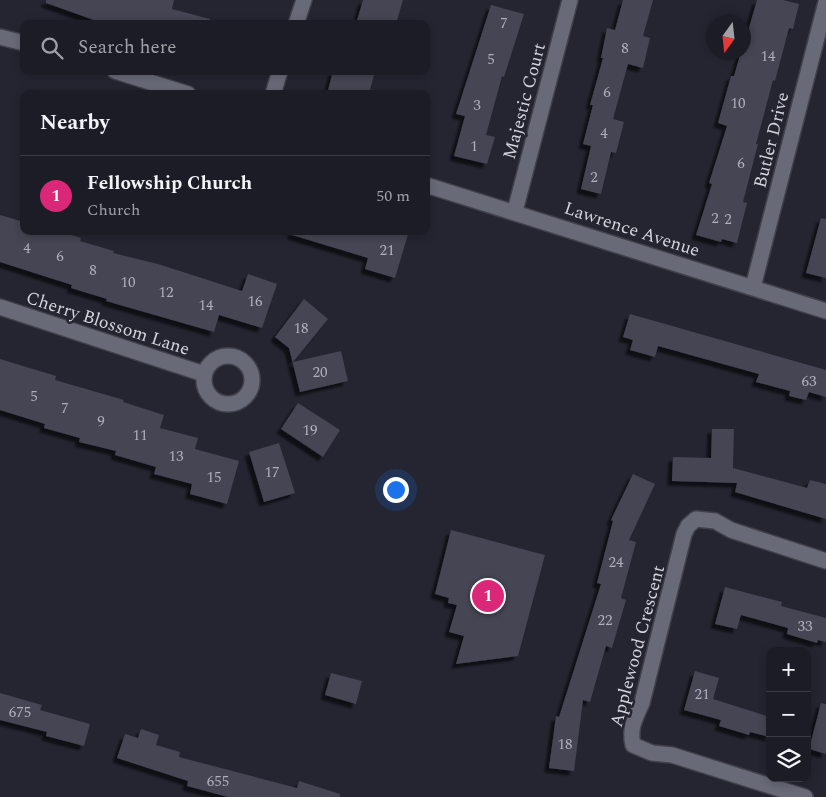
<!DOCTYPE html>
<html lang="en">
<head>
<meta charset="utf-8">
<style>
  body { margin:0; font-family:Spectral,serif; background:#24252d; color:#f1f3f6 }
  .controls { position:absolute; right:15px; bottom:15px; display:grid; overflow:hidden; border-radius:10px; box-shadow:0 2px 8px #0003 }
  .controls button { width:45px; height:45px; display:grid; place-items:center; padding:0; border:0; border-bottom:1px solid #393a42; background:#1b1c25; color:#f1f3f6; font:25px sans-serif }
  .compass { position:absolute; left:706px; top:15px; width:45px; height:45px; border-radius:50%; background:#1b1c25; box-shadow:0 2px 8px #0003; rotate:195deg }
  .you { position:absolute; left:395px; top:489px; width:18px; height:18px; margin:-12px; border:4px solid #fff; border-radius:50%; background:#1a73e8; box-shadow:0 0 0 8px #1a73e833 }
  .badge { display:grid; place-items:center; width:32px; height:32px; border-radius:50%; background:#db2777; color:#fff; font-size:16px; font-weight:700 }
  .pin { position:absolute; translate:-50% -50%; border:2px solid #fff; box-shadow:0 1px 5px #0006 }
  .list { margin:0; padding:0; list-style:none }
  h2 { display:flex; justify-content:space-between; align-items:center; height:65px; margin:0; padding:0 20px; font-size:21px }
  h2 small { font-size:16px; font-weight:400; color:#a0a1a7 }
  .list li { display:grid; grid-template-columns:32px 1fr auto; gap:15px; align-items:center; box-sizing:border-box; height:80px; padding:0 20px; border-top:1px solid #393a42 }
  .list b { display:block; font-size:19px; white-space:nowrap }
  .list p { margin:0; font-size:16px; white-space:nowrap; color:#a0a1a7 }
  .list em { font-size:16px; font-style:normal; color:#a0a1a7 }
  .icon { flex:none; width:28px; height:28px; fill:none; stroke:currentColor; stroke-width:2; stroke-linecap:round; stroke-linejoin:round }
  .map { position:relative; flex:none; width:826px; height:797px; overflow:hidden }
  .search { position:absolute; background:#1b1c25; box-shadow:0 2px 8px #0003; left:20px; top:20px; width:410px; height:55px; display:flex; align-items:center; gap:12px; box-sizing:border-box; padding:0 18px; border-radius:10px; color:#a0a1a7; font-size:19px }
  .panel { position:absolute; background:#1b1c25; box-shadow:0 2px 8px #0003; left:20px; top:90px; width:410px; height:145px; border-radius:10px }
  .map>svg:first-child { display:block }
</style>
</head>
<body>
<div class="map">
<svg width="826" height="797" viewBox="0 0 826 797">
  <defs>
    <filter id="shadow"><feDropShadow dx="-4.5" dy="4.5" stdDeviation="1" flood-color="#0009"/></filter>
  </defs>
  <rect width="100%" height="100%" fill="#242531"/>
  <path fill="#444552" filter="url(#shadow)" d="M 46,0 L 174,0 L 172,9 L 210,19 L 210,24 L 105,24 L 46,3 Z
    M 363,0 L 403,0 L 396,24 L 356,24 Z
    M 623,0 L 653,0 L 643,36 L 650,38 L 643,68 L 628,64 L 613,119 L 624,122 L 616,153 L 611,152 L 601,194 L 581,189 L 591,146 L 583,144 L 593,105 L 590,105 L 603,58 L 601,58 L 607,28 L 615,30 Z
    M 757,0 L 783,0 L 799,4 L 793,29 L 789,28 L 775,81 L 773,80 L 756,144 L 758,144 L 743,202 L 747,203 L 737,243 L 722,239 L 721,242 L 696,235 L 712,184 L 709,183 L 727,126 L 718,123 L 731,76 L 734,76 L 741,52 L 744,52 L 744,45 Z
    M 491,5 L 524,14 L 504,77 L 502,76 L 486,135 L 495,137 L 487,164 L 454,156 L 465,116 L 456,114 Z
    M 333,71 L 375,71 L 369,94 L 327,94 Z
    M 0,215 L 24,222 L 24,231 L 60,231 L 81,238 L 80,241 L 114,251 L 113,253 L 158,264 L 242,291 L 248,274 L 277,284 L 262,328 L 219,315 L 214,332 L 106,301 L 107,299 L 71,288 L 72,285 L 0,262 Z
    M 821,218 L 826,219 L 826,278 L 806,273 Z
    M 292,231 L 409,231 L 395,278 L 365,269 L 368,258 L 292,235 Z
    M 304,299 L 328,319 L 293,362 L 341,351 L 348,381 L 300,392 L 289,348 L 275,337 Z
    M 630,314 L 826,370 L 826,397 L 809,392 L 806,400 L 789,396 L 790,391 L 756,382 L 759,374 L 658,346 L 655,357 L 630,350 L 633,340 L 623,337 Z
    M 0,359 L 56,376 L 55,380 L 124,400 L 123,402 L 164,415 L 160,428 L 198,438 L 195,449 L 239,461 L 227,504 L 190,494 L 192,484 L 154,474 L 156,467 L 115,455 L 116,451 L 79,442 L 80,438 L 44,428 L 45,424 L 0,410 Z
    M 298,403 L 340,430 L 323,457 L 281,429 Z
    M 712,429 L 734,429 L 733,468 L 807,488 L 810,480 L 826,484 L 826,519 L 735,492 L 737,483 L 672,481 L 673,457 L 711,458 Z
    M 279,443 L 295,493 L 264,502 L 249,452 Z
    M 633,474 L 655,484 L 629,540 L 636,542 L 621,598 L 626,600 L 612,648 L 606,646 L 590,702 L 583,700 L 574,771 L 549,768 L 556,716 L 559,717 L 601,584 L 597,583 L 613,521 L 611,520 Z
    M 451,530 L 545,555 L 518,656 L 456,664 L 464,636 L 449,632 L 457,605 L 448,603 L 449,598 L 435,594 Z
    M 725,587 L 782,602 L 781,606 L 826,618 L 826,642 L 818,640 L 817,643 L 787,634 L 788,628 L 741,615 L 737,629 L 715,624 Z
    M 695,671 L 719,678 L 713,699 L 770,717 L 770,737 L 750,732 L 749,735 L 719,726 L 721,720 L 684,710 Z
    M 331,673 L 362,681 L 356,704 L 325,695 Z
    M 0,693 L 42,705 L 40,710 L 90,724 L 84,746 L 46,736 L 47,732 L 0,720 Z
    M 821,703 L 826,704 L 826,754 L 809,749 Z
    M 141,729 L 159,735 L 156,745 L 180,752 L 179,757 L 297,788 L 299,781 L 340,794 L 340,797 L 228,797 L 187,786 L 188,781 L 117,758 L 125,734 L 138,738 Z"/>
  <g fill="none" stroke-linecap="round" stroke-linejoin="round">
    <g stroke="#41414b" stroke-width="18">
      <path id="minor" d="M 296,24 L 304,0
        M 0,37 L 24,43
        M 115,71 L 188,94
        M 273,94 L 280,71
        M 426,185 L 826,311
        M 515,211 L 570,0
        M 753,287 L 826,2
        M 0,307 L 204,374
        M204 380a24 24 0 1 1 48 0a24 24 0 1 1-48 0Z
        M 805,797 L 672,755 L 652,753 L 633,745 C 629,729 635,718 642,703 L 684,534 L 688,526 L 696,519 L 715,521 L 731,530 L 826,561"/>
    </g>
    <use href="#minor" stroke="#696a78" stroke-width="15"/>
  </g>
  <g text-anchor="middle" stroke-width="5" stroke-linejoin="round" paint-order="stroke">
    <g font-size="15" fill="#afb0ba">
      <text x="504" y="28">7</text>
      <text x="625" y="53">8</text>
      <text x="768" y="61">14</text>
      <text x="491" y="64">5</text>
      <text x="607" y="97">6</text>
      <text x="738" y="108">10</text>
      <text x="477" y="110">3</text>
      <text x="604" y="138">4</text>
      <text x="474" y="151">1</text>
      <text x="741" y="168">6</text>
      <text x="594" y="182">2</text>
      <text x="715" y="223">2</text>
      <text x="728" y="224">2</text>
      <text x="27" y="253">4</text>
      <text x="387" y="255">21</text>
      <text x="60" y="261">6</text>
      <text x="93" y="275">8</text>
      <text x="128" y="287">10</text>
      <text x="166" y="297">12</text>
      <text x="255" y="306">16</text>
      <text x="206" y="310">14</text>
      <text x="301" y="333">18</text>
      <text x="320" y="377">20</text>
      <text x="809" y="386">63</text>
      <text x="34" y="401">5</text>
      <text x="65" y="413">7</text>
      <text x="101" y="426">9</text>
      <text x="310" y="435">19</text>
      <text x="140" y="440">11</text>
      <text x="176" y="461">13</text>
      <text x="272" y="477">17</text>
      <text x="214" y="482">15</text>
      <text x="616" y="567">24</text>
      <text x="605" y="625">22</text>
      <text x="805" y="631">33</text>
      <text x="702" y="699">21</text>
      <text x="20" y="717">675</text>
      <text x="565" y="749">18</text>
      <text x="218" y="786">655</text>
    </g>
    <g font-size="18" fill="#d3d4dc" stroke="#242531">
      <text transform="translate(524 101) rotate(-75)" y="6">Majestic Court</text>
      <text transform="translate(771 140) rotate(-76)" y="6">Butler Drive</text>
      <text transform="translate(632 229) rotate(18)" y="6">Lawrence Avenue</text>
      <text transform="translate(108 323) rotate(18)" y="6">Cherry Blossom Lane</text>
      <text transform="translate(637 646) rotate(-75)" y="6">Applewood Crescent</text>
    </g>
  </g>
</svg>
<div class="controls">
<button>+</button>
<button>−</button>
<button><svg class="icon" aria-label="layers" viewBox="0 0 24 24"><path d="M12 4l9 5-9 5-9-5zM3 14l9 5 9-5"/></svg></button>
</div>
<svg class="compass" viewBox="-18 -18 36 36"><path d="M0-13l5 13h-10z" fill="#e53935"/><path d="M0 13l5-13h-10z" fill="#a0a1a7"/></svg>
<div class="you"></div>
<div class="pin badge" style="left:488px;top:596px">1</div>
<div class="search"><svg class="icon" aria-label="search" viewBox="0 0 24 24"><circle cx="10" cy="10" r="6"/><path d="M15 15l6 6"/></svg>Search here</div>
<section class="panel">
<h2>Nearby<small></small></h2>
<ul class="list">
<li><span class="badge">1</span><div><b>Fellowship Church</b><p>Church</p></div><em>50 m</em></li>
</ul>
</section>
</div>
</body>
</html>
